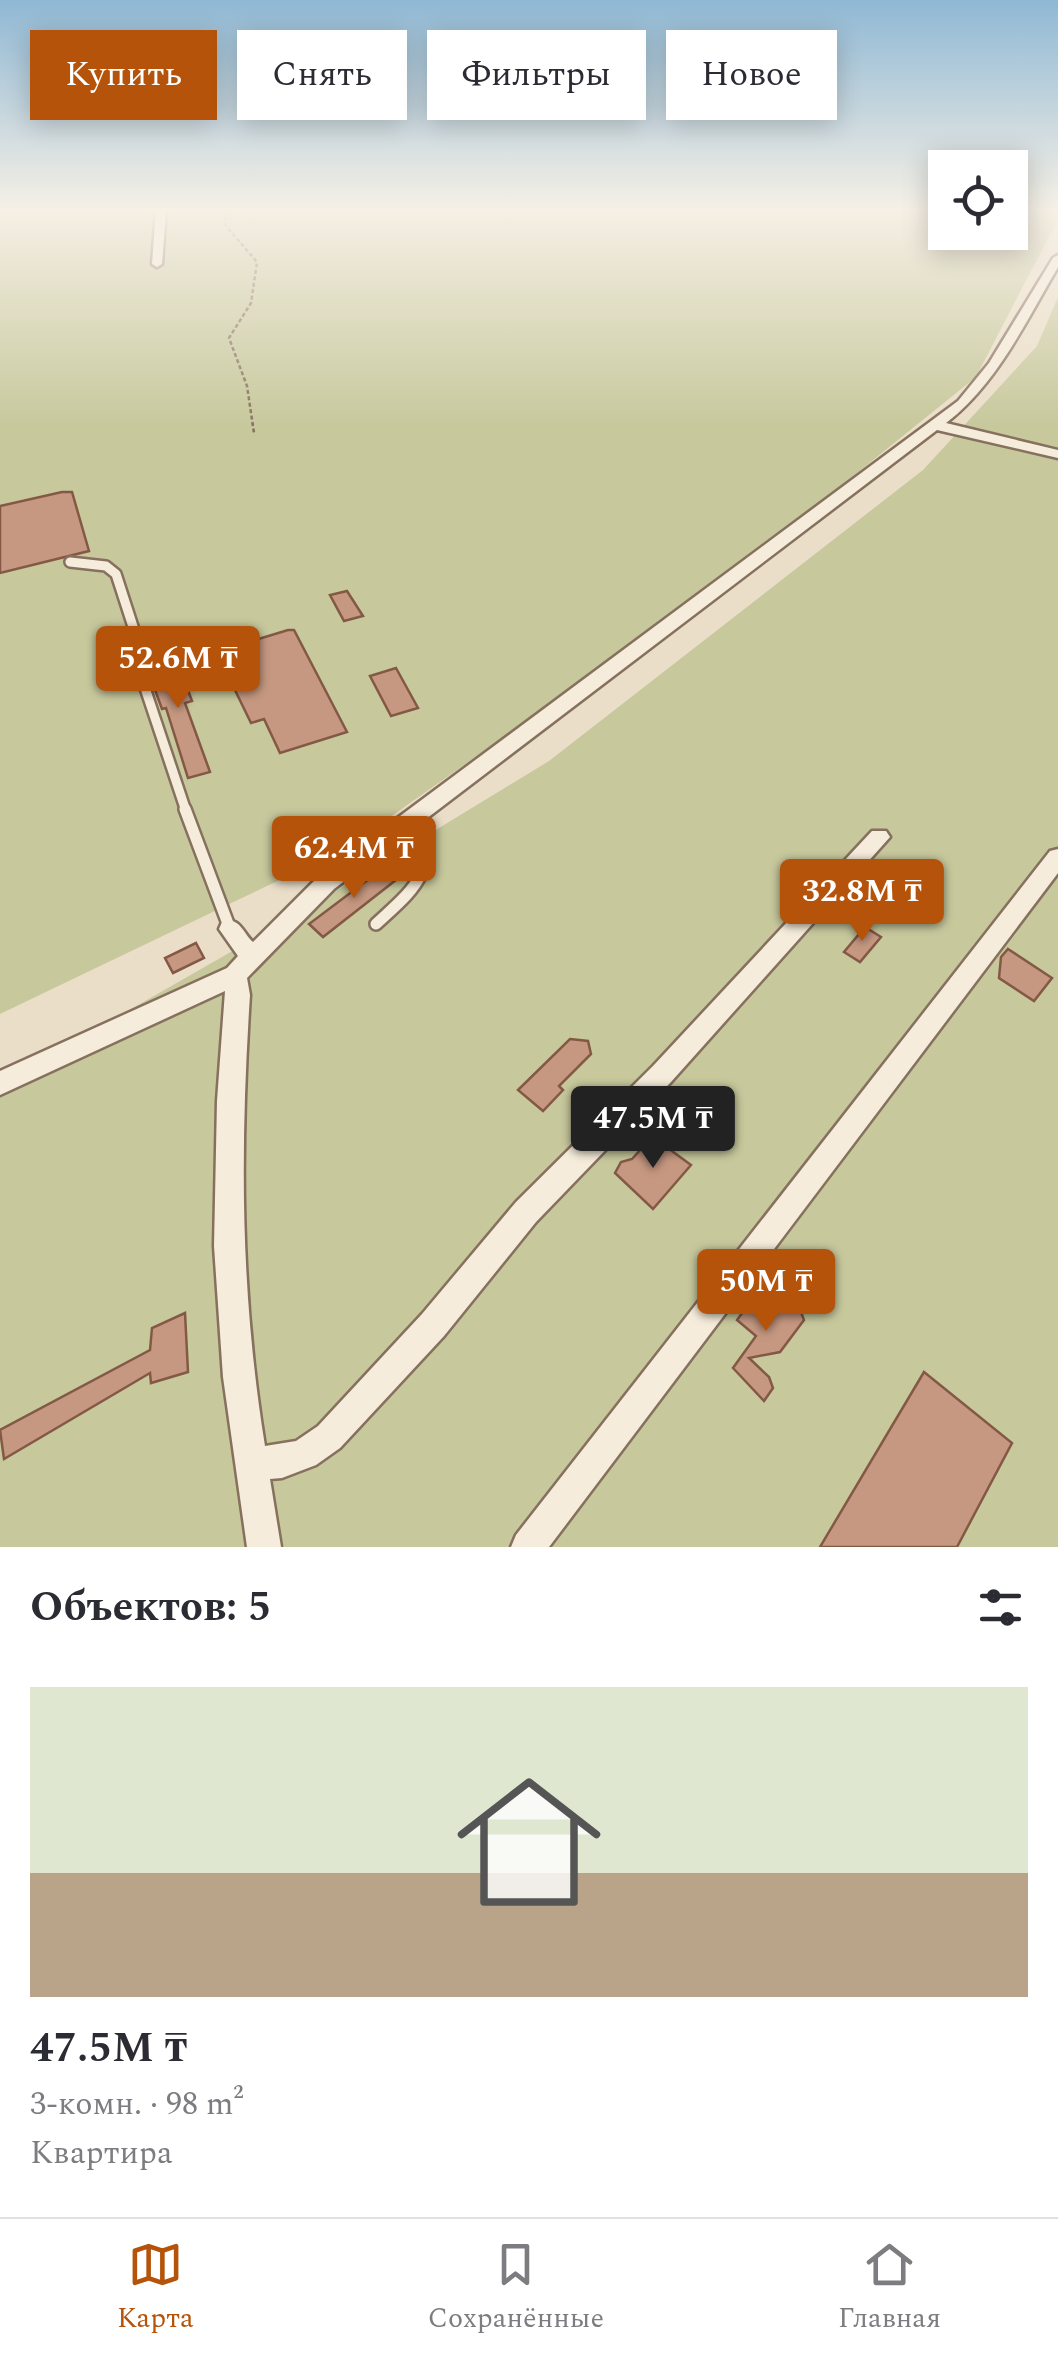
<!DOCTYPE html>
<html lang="ru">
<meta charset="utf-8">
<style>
body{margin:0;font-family:Spectral,serif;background:#f7f7f7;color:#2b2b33;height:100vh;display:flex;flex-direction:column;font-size:38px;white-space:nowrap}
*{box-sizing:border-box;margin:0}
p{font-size:32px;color:#7c7c81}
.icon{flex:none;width:55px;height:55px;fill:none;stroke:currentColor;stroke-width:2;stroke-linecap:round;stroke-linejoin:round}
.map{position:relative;height:1547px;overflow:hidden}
.side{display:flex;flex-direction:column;background:#fff;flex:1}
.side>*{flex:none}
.banner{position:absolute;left:30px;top:30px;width:1000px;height:90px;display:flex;gap:20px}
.controls{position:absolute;left:928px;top:150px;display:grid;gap:20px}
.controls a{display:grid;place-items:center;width:100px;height:100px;border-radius:0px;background:#fff;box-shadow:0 5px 25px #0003;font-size:50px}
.price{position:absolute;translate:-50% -85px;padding:0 22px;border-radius:10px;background:#b45309;color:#fff;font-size:32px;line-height:65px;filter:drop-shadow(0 2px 5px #0008)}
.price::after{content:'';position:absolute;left:50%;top:60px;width:30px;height:22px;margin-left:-15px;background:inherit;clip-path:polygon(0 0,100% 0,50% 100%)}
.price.on{background:#222;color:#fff}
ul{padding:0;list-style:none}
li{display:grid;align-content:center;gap:20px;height:530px;padding:0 30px}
li span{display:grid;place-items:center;height:310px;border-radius:0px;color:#555}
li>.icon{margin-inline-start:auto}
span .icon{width:180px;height:180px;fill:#fffc;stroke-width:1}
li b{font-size:42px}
h2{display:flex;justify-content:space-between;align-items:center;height:120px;padding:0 30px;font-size:42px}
.tag{padding:0 35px;border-radius:0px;background:#fff;box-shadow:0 5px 25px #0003;font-size:35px;line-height:90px}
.tag.on{background:#b45309;color:#fff}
.tab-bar{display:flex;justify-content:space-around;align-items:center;height:140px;border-top:2px solid #e1e1e2;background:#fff;font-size:28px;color:#7c7c81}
.tab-bar a{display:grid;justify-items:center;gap:5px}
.tab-bar .on{color:#b45309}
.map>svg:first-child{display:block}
.green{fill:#c7c89c}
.building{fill:#c69881;stroke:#835946;stroke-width:2.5}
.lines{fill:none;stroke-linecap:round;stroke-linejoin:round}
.service-far1-casing{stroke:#86705e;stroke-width:14}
.service-casing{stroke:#86705e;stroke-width:16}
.minor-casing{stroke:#86705e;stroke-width:5}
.path{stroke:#86705e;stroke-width:2.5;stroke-dasharray:4 2.5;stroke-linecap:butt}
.service-far1{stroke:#f6ecdb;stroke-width:9}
.service{stroke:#f6ecdb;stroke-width:11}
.minor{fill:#f6ecdb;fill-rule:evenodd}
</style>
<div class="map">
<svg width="1058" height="1547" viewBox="0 0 1058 1547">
<rect width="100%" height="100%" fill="#ebdec8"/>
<path class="green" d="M0 210H945V232H1010V210H1058V219L976 377 769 544 585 680 346 848 0 1014Z
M1058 297V1547H0V1084L306 909 549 761 923 470 1037 346Z"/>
<path class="building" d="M62 492H72L89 551 0 573V506Z
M347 591 363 616 344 621 330 595Z
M288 630H294L347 732 280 753 264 719 251 723 232 684 246 679 232 647Z
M156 656H175L192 701 185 703 210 772 188 778 166 708 162 709 147 668 146 660Z
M396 668 418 708 391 716 370 676Z
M386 866 401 876 323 937 309 924Z
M865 927 881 937 860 962 844 952Z
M196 943 204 958 173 973 165 958Z
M1008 949 1052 978 1034 1001 999 978 1001 957Z
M570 1039 588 1041 591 1054 559 1086 563 1090 543 1111 518 1090Z
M650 1135 691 1165 653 1209 615 1173 621 1162 632 1159 641 1149 642 1140Z
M765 1282 801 1312 804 1320 780 1352 749 1358 769 1377 773 1388 764 1401 733 1368 756 1336 737 1320Z
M185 1313 188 1372 151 1383 150 1373 4 1459 0 1430 150 1350 152 1328Z
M924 1372 1012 1443 957 1547H820Z"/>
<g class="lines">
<defs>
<path id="service-far1" d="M70 562 106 566 116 574 137 639 139 670 186 811"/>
<path id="service" d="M185 809 230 929
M376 924C414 889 441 870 413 817"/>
<path id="minor" d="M156 210H166L162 264 157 267 152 264Z
M1058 255V267C1026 321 997 384 946 423L1058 450V458L937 430 334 889 247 978 250 995C240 1151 240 1291 265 1446L296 1441 318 1426 422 1314 516 1202 653 1066 872 831H886L890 837 671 1082 536 1222 444 1336 340 1448 316 1465 282 1478 270 1479 281 1547H247L223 1377 214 1246 217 1101 225 991 0 1095V1071L227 968 238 956 219 929 222 922C240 916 242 932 253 942L318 877 958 401 989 363 1053 258Z
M1058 849V873L549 1547H511L516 1535 1050 851Z"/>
</defs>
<use href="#service-far1" class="service-far1-casing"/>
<use href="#service" class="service-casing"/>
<use href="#minor" class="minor-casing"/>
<path class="path" d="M225 210 226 226 257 262 251 303 229 338 247 386 254 433"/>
<use href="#service-far1" class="service-far1"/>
<use href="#service" class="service"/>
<use href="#minor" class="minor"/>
</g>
<linearGradient id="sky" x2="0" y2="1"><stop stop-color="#8fb8d4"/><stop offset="0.49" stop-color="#f6f0e6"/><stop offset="1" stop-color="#f6f0e6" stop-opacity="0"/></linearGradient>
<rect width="1058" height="427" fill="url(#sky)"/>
</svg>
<div class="controls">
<a><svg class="icon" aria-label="locate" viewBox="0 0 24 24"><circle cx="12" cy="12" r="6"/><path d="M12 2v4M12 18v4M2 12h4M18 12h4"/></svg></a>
</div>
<b class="price" style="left:178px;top:711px">52.6M ₸</b>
<b class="price" style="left:354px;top:901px">62.4M ₸</b>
<b class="price" style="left:862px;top:944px">32.8M ₸</b>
<b class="price on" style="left:653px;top:1171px">47.5M ₸</b>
<b class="price" style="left:766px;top:1334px">50M ₸</b>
<div class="banner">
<a class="tag on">Купить</a>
<a class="tag">Снять</a>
<a class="tag">Фильтры</a>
<a class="tag">Новое</a>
</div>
</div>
<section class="side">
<h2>Объектов: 5<svg class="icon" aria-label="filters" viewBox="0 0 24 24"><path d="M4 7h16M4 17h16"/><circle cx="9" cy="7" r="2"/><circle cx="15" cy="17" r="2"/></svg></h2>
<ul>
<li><span style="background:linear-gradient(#dfe7d0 60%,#b9a48a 0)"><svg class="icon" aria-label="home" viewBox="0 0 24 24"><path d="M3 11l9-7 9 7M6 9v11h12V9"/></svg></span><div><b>47.5M ₸</b><p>3-комн. · 98 m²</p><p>Квартира</p></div></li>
</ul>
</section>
<nav class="tab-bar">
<a class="on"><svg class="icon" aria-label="map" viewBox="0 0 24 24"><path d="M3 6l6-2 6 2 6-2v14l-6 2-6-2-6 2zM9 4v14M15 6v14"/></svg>Карта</a>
<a><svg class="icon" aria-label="saved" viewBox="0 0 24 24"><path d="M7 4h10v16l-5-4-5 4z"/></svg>Сохранённые</a>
<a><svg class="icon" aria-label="home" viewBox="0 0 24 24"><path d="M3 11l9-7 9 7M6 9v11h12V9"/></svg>Главная</a>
</nav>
